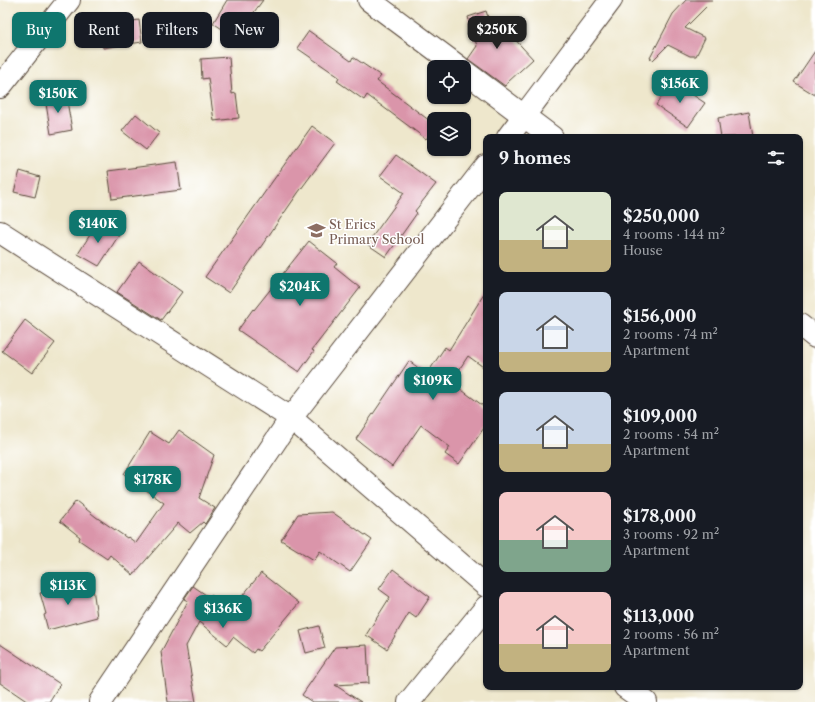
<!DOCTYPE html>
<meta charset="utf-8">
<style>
body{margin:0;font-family:"Libre Caslon Text",serif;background:#242831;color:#f1f3f6;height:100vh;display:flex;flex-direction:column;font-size:15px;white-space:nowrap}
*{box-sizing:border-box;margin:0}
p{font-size:13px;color:#9ea1a6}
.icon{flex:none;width:22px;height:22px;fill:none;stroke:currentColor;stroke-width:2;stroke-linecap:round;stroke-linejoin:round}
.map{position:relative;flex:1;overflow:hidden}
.details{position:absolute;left:483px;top:134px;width:320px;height:556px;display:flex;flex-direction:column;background:#171b24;border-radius:8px;box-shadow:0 1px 3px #0004}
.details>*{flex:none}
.banner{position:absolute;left:12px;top:12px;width:380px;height:36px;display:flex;gap:8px}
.buttons{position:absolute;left:427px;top:60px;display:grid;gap:8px}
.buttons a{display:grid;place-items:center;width:44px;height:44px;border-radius:8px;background:#171b24;box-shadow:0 1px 3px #0004;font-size:20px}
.price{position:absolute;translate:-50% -34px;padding:0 9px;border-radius:8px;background:#0f766e;color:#fff;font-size:13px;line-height:26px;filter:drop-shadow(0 1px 2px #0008)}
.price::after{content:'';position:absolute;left:50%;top:24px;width:12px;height:9px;margin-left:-6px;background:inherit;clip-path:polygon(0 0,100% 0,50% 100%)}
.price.current{background:#222;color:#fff}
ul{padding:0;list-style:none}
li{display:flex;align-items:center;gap:12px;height:100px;padding:0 16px}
li span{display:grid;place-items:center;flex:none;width:112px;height:80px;border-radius:8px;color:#555}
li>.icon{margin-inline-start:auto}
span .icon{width:48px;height:48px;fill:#fffc;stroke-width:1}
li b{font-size:17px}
h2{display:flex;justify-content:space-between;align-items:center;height:48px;padding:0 16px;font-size:17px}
.tag{padding:0 14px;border-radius:8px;background:#171b24;box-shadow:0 1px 3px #0004;font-size:14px;line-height:36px}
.tag.current{background:#0f766e;color:#fff}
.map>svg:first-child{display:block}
.building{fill:#da95aa}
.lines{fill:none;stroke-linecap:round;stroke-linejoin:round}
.minor-casing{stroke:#564638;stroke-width:24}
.tertiary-casing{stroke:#564638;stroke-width:24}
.minor{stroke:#fff;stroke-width:22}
.tertiary{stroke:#fff;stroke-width:22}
.labels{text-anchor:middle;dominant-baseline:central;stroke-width:3;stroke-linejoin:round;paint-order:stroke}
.education-label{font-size:13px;fill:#785e54;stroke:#fff;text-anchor:start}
</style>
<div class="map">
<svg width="815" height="702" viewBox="0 0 815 702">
<rect width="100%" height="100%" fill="#fff"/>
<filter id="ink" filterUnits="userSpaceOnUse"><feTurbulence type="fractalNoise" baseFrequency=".025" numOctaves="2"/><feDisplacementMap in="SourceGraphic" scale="8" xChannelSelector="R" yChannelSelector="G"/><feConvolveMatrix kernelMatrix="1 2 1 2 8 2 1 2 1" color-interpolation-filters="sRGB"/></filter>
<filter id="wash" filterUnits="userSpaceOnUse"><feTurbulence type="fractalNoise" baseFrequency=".012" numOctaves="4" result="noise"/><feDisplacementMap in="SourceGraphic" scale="16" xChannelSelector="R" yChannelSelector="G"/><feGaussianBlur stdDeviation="0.9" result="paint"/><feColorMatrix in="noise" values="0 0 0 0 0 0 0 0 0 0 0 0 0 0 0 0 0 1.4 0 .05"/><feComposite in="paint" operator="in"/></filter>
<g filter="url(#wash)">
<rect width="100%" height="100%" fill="#eee7cc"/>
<g id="blocks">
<path class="building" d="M227 0H263L249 19 252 20 239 40 213 23Z
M686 0H713L685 28 705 38 696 56H690L668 45 653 60 650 58 673 14Z
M486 11 492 29 499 22 533 59 508 82 505 86 468 59 477 46 468 17Z
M139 20 142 42 103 48 100 26Z
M309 31 351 61 353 57 381 76 377 81 434 124V129L426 139 367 95 364 100 337 81 339 77 297 48Z
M815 51V95L794 82Z
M229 57 232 94 236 93 239 118 214 121 208 78 202 79 201 59Z
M672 81 705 103 688 127 656 105Z
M66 95 72 130 51 134 45 98Z
M749 112 753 137H721L718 118Z
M136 114 159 133 146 150 122 131Z
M312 126 335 143 298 193 229 293 205 277 272 182Z
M396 155 436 184 415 211 417 213 386 257 367 244 404 193 380 176Z
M177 162 181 190 112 199 108 171Z
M20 171 40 177 35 197 14 192Z
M98 222 119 235 99 266 78 254Z
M309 241 337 263 334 267 360 288 312 350 314 351 299 372 238 330 253 309 254 310Z
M139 261 182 292 161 320 117 292Z
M486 291V369L468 356 451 382 486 408V425L459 464 445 454 450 447 421 425 392 467 356 439 409 361 427 374 445 347 449 350Z
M25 320 55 343 32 373 2 351Z
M179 430 214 455 199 498 215 508 205 524 203 522 190 533 178 523 133 575 110 555 107 559 79 540 80 537 60 521 76 501 96 517 127 538 128 537 136 543 164 503 124 474 150 432 169 444Z
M332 512 372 540 350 572 320 551 314 560 281 540 298 514Z
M393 569 430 597 416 618 409 613 387 649 366 635 390 597 379 589Z
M261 573 299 603 259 651 256 649 253 653 233 637 227 645 199 622 186 646 196 702H168L161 652 188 601 184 599 193 586 209 597 211 595 230 611Z
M69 585 71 591 93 588 97 617 48 630 44 615 46 614 40 593Z
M319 626 325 648 306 653 300 631Z
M0 644 60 684 49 702H28L0 683Z
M367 645 369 683 335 685 361 702H312L302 695 335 647Z"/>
</g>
</g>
<g filter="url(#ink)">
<use href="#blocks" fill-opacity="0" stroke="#564638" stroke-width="1"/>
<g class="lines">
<defs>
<path id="minor" d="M369 0 459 67
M464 71 552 137
M0 87 69 0
M0 232 291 418 486 586
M800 325 815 337
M625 687 646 702
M409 702 486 607"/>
<path id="tertiary" d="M508 137 611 0
M100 702 291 418 486 166"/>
</defs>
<use href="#minor" class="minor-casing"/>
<use href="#tertiary" class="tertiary-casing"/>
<use href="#minor" class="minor"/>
<use href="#tertiary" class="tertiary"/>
</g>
</g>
<defs>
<symbol id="school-bare" viewBox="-9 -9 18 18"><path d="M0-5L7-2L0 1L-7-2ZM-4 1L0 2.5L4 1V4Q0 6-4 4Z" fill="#8d6e63" stroke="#fff" stroke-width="2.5" paint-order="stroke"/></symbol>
</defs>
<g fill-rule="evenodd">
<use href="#school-bare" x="304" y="218" width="25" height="25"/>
</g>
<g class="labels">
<g class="education-label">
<text x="329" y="224">St Erics<tspan x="329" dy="15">Primary School</tspan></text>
</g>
</g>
</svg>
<div class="buttons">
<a><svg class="icon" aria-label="locate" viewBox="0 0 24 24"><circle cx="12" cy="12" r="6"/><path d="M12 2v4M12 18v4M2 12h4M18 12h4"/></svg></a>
<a><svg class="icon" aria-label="layers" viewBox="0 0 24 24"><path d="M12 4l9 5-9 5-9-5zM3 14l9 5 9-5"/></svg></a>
</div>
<b class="price current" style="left:497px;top:50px">$250K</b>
<b class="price" style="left:680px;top:104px">$156K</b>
<b class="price" style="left:58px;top:114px">$150K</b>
<b class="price" style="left:98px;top:244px">$140K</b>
<b class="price" style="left:300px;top:307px">$204K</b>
<b class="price" style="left:433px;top:401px">$109K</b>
<b class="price" style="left:153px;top:500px">$178K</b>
<b class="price" style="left:68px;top:606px">$113K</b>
<b class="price" style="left:223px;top:629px">$136K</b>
<div class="banner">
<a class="tag current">Buy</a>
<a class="tag">Rent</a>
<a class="tag">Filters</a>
<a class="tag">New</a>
</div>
<section class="details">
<h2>9 homes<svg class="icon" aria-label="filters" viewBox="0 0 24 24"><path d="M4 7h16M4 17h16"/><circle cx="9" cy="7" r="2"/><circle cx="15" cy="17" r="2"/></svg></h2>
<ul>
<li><span style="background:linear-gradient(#dfe7d0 60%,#c2b280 0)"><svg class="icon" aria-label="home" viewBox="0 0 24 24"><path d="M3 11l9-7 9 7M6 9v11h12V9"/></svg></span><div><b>$250,000</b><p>4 rooms · 144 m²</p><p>House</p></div></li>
<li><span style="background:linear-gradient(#c9d6e8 75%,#c2b280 0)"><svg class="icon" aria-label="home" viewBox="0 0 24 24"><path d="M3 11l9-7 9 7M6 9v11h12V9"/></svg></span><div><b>$156,000</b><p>2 rooms · 74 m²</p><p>Apartment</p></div></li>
<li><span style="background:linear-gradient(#c9d6e8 65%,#c2b280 0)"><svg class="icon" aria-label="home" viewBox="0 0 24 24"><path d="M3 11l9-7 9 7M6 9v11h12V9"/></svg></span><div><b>$109,000</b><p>2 rooms · 54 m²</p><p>Apartment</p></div></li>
<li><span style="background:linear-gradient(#f6c9c9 60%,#7fa58c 0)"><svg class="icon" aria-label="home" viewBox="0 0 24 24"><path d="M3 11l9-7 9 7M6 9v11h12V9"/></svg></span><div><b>$178,000</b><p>3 rooms · 92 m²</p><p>Apartment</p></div></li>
<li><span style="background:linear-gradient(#f6c9c9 65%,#c2b280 0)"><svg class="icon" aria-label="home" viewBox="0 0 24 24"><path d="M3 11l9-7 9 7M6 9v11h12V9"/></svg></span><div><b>$113,000</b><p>2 rooms · 56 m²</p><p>Apartment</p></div></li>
</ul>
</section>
</div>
